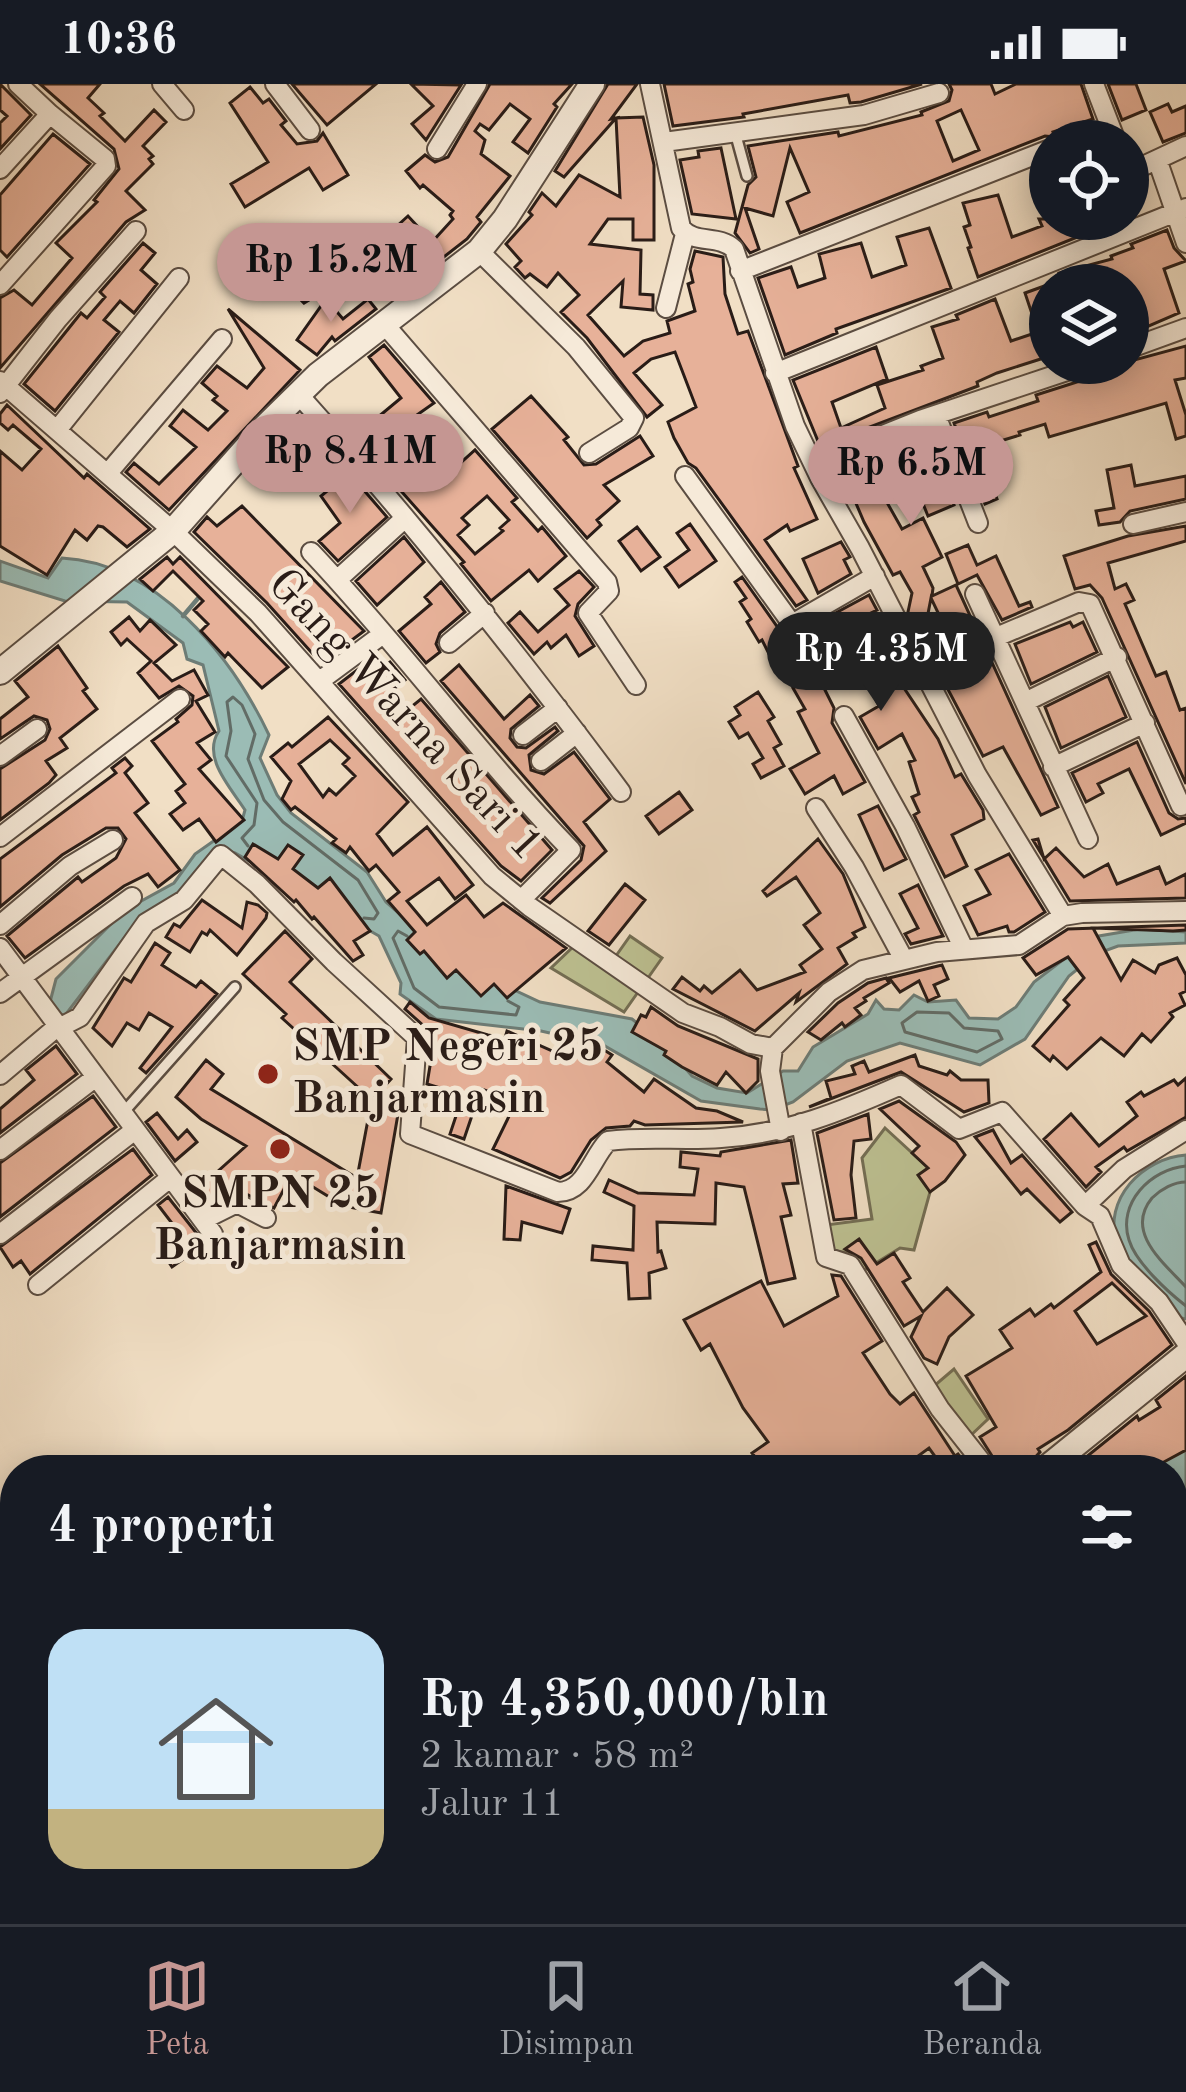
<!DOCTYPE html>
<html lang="id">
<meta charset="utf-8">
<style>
body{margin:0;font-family:"Old Standard TT",serif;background:#20242c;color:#f1f3f6;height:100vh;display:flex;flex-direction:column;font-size:45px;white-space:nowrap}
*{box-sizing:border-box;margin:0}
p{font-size:39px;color:#9ea1a6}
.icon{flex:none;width:66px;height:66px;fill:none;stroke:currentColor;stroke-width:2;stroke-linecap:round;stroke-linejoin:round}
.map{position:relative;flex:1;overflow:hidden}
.drawer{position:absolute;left:0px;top:1371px;width:1188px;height:471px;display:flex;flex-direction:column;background:#171b24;border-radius:48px 48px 0 0;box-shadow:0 6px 30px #0003}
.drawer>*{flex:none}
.buttons{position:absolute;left:1029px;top:36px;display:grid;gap:24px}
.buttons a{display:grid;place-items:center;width:120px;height:120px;border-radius:50%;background:#171b24;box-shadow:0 6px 30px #0003;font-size:60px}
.price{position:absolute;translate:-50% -102px;padding:0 27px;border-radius:42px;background:#c59692;color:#111;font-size:39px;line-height:78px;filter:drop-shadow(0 3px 6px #0008)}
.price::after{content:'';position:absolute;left:50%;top:72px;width:36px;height:27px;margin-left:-18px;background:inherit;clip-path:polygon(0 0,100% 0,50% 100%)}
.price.on{background:#222;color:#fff}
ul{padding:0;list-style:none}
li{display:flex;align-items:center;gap:36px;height:300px;padding:0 48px}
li+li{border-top:3px solid #363941}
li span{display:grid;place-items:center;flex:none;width:336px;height:240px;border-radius:36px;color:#555}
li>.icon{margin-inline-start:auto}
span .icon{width:144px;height:144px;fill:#fffc;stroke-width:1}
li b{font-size:51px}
h2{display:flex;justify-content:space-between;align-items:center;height:144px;padding:0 48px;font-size:51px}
.status{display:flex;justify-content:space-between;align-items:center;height:84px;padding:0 60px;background:#171b24;direction:ltr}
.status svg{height:33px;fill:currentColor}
.tab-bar{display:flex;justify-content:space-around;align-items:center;height:168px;border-top:3px solid #363941;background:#171b24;font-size:33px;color:#9ea1a6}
.tab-bar a{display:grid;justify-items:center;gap:6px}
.tab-bar .on{color:#c59692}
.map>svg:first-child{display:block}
.green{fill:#bdc192;stroke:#736e54;stroke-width:3}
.water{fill:#9bbcb5;stroke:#6d7c76;stroke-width:3}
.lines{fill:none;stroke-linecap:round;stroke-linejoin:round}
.shore{stroke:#626c66;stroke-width:3}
.stream{stroke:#6d7c76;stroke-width:4.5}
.building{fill:#e7b199;stroke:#291c17;stroke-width:3;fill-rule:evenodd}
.service-casing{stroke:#5b4d42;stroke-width:14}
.minor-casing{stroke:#5b4d42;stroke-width:22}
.tertiary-casing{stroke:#5b4d42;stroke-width:28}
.service{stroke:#f6ead9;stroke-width:9}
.minor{stroke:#f6ead9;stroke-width:18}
.tertiary{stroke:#f6ead9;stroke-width:24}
.poi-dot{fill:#8f2418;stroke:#f6ead9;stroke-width:4.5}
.labels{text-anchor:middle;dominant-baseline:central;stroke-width:10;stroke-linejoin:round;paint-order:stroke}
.street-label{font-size:45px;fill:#291c17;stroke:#f6ead9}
.poi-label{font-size:45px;font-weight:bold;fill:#291c17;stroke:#f6ead9;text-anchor:start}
</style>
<div class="status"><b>10:36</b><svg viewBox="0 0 49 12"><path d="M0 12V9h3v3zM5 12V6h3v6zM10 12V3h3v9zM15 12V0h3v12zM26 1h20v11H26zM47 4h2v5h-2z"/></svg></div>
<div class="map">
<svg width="1186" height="1840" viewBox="0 0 1186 1840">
<rect width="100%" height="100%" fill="#f1dfc5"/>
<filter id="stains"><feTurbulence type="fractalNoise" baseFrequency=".00167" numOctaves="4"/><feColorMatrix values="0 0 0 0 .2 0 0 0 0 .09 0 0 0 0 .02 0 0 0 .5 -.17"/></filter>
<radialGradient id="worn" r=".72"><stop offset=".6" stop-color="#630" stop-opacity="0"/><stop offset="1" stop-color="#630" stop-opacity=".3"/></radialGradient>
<path class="green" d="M630 852 662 874 624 928 551 884 573 863 606 886Z
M885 1044 935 1090 914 1166 900 1164 863 1187 850 1168H831L826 1141 872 1135 862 1074Z
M954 1285 988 1335 968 1354 934 1302Z"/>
<path class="water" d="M62 474C157 479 231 571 269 651L260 674 277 711 291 729 367 788 386 818 419 847 499 899 540 918 632 935 667 963 692 992 717 1004 747 1009 783 987H798L813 963 868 930 876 916 884 925 899 926 914 911 928 918 956 916 969 934 998 935 1016 923 1034 898 1093 853 1140 845 1186 848V859L1118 862 1096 870 1069 892 1025 955 980 981 900 959 847 977 793 1018 772 1026 760 1025 701 1017 603 961 541 947 436 935 400 910 401 899 379 852 235 769 223 766 176 815 138 836 63 934 50 918 56 895 125 826 174 799 195 770 242 737 245 726C231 704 201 673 219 647L203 581 187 575 183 559 127 518 65 517 0 497V477L48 494Z
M1186 1071V1235L1177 1233C1159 1213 1125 1187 1117 1161 1102 1115 1143 1074 1186 1071Z
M1186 1323V1765L1173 1771V1386H1083Z
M650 1827H1130L1126 1840H642Z"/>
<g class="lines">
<path class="shore" d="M248 762 242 754 254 741 257 719 226 672 231 647 227 618 233 613 242 621 255 650 248 675 264 716 283 738 358 796 378 829 374 835 364 834
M407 852 398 847 393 854 414 904 439 923 516 931 519 923 508 917
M917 928 949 929 964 944 998 947 1002 955 977 968 905 948 902 939Z
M1186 1082C1151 1085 1117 1119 1129 1156 1136 1179 1168 1208 1186 1222
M1186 1098C1174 1098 1161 1105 1152 1114 1124 1148 1164 1179 1186 1203"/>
<path class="stream" d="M183 532 200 512"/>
</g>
<path class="building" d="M0 0 31 31 0 65V39L7 32 0 26Z
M40 0H100L88 14 104 29 100 32 125 57 154 26 166 38 143 62 153 72 149 75 153 80 126 107 145 126 126 138 0 284V214L14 206 32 221 72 174 56 159 97 118 94 116 119 85 114 65Z
M292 0H376L327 41Z
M411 0 461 1 426 56 412 40 433 22Z
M490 0H572L554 20 557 23 528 69 513 58 530 35 510 20 489 46 480 40 475 47 485 56 481 70 510 92 477 133 481 138 467 155 396 210 378 188 412 160 396 143 408 132 432 158 453 135 450 131 453 127 423 101 420 104 406 87 425 71 435 78 448 73Z
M608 0H637L611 35 616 34 564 93 555 87Z
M664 0H922L861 18 850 19 848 11 743 30 744 33 673 42Z
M949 0H991L995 10 1016 0H1081L1093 35 1053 48 1055 53 1045 52 800 149 787 118 809 108 790 64 773 132 745 124 759 165 750 169 735 149 748 101 756 93 748 62 838 48 839 52 922 31 921 28 949 17 952 6ZM961 26 979 66 953 77 937 37Z
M1108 0H1136L1146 26 1122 36Z
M250 3 263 19 269 15 286 37 281 41 297 60 317 57 323 49 348 91 323 106 309 84 245 123 231 100 268 78 230 19Z
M1168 20 1172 28 1186 22V49L1163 58 1150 28Z
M643 33 654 81V156H633V135H608L590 160 641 166 640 210 653 211V226L621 223 623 197 588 231 624 272 643 257 670 249 667 237 695 227 688 200 693 198 690 185 695 167 723 173 725 210 738 250 748 247 798 382 794 384 817 435 790 447 787 441 765 456 807 516 796 522 696 384 688 379 674 354 668 338 696 323 675 268 651 275 634 289 662 321 647 333 587 254 561 228 579 211 558 189 547 203 530 190 525 194 515 183 521 177 506 160 532 131 529 128 542 109 556 122 579 91 620 113 616 34Z
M53 50 90 80 7 173 0 166V111Z
M721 64 736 135 692 130 680 76 699 73 698 67Z
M998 111 1012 153 1042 142 1039 135H1122L978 193 968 164 971 163 964 143 970 141 963 119Z
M929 144 951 204 836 245 837 249 785 271 758 194 791 183 798 203 825 194 819 170 861 159 872 193 906 181 897 153Z
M1167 146 1174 164 1186 177 1164 185 1179 229 1128 251V201H1063L1059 189 1112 175 1111 172 1133 164 1131 160Z
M143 159 155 169 141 186 157 200 134 229 120 217 104 236 119 248 55 327 24 300 81 229 87 234 105 213 100 208Z
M330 177 345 194 304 219 293 208Z
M1050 200V275L1047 273 997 289 977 298 978 302 820 362 793 296 876 263 887 295 832 318 841 344 885 324 877 301 923 286 921 282 943 274 932 243 958 235 956 231 995 215 1011 257 1038 248 1025 209Z
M326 215 343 235 368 215 376 225 335 257 332 253 317 271 297 256Z
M228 225 300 286 169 426 126 388 134 379 159 400 196 363 170 342 183 326 208 346 227 327 213 316 217 312 202 299 217 282 247 304 264 284Z
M384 261 434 319 397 345 413 363 408 367 437 400 475 366 517 414 512 418 538 447 542 443 566 472 538 497 529 486 491 517 461 480 464 478 378 381 400 362 399 348 385 343 361 361 354 353 401 314 369 273ZM487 412 509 436 500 444 503 447 475 470 458 451 469 441 462 434Z
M1186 262V294L1175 296 1186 331V352L1176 355 1166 319 1049 353 1045 340 1019 348 1020 351 997 358 1006 386 988 392 997 415 985 420 954 339 987 328 989 333 1038 317 1036 311 1124 283 1123 279Z
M531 312 568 353 564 356 584 381 596 380 640 352 653 372 604 401 619 417 597 436 601 441 587 454 492 345Z
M7 321 84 394 87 390 150 445 127 463 103 443 98 442 87 456 75 446 47 491 0 462V367L22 386 41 365 13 341 8 346 0 339V330Z
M300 332 324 360 309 373 285 347Z
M920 350 928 367 935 365 954 421 928 432 913 395 906 398 902 386 876 399 902 445 923 434 942 473 923 483 933 504 932 512 956 501 962 514 977 547 953 560 931 514 926 540 914 538 908 528 912 509 900 488 893 491 864 438 855 417 865 413 848 379Z
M1131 381 1135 402 1186 392V415L1130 427 1120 438 1099 441 1096 427 1114 424 1107 386Z
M349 389 387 433 338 477 319 457 340 439 321 412Z
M242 422 364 547 321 579 267 519 194 448 207 433 217 442Z
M690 440 716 477 679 503 665 483 689 466 677 449Z
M1186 442V457L1108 479 1115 505 1126 500 1134 516 1125 520 1156 592 1166 588 1180 626 1186 624V700L1102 514 1090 501 1075 505 1064 472 1128 452Z
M637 443 660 473 641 487 619 457Z
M404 453 424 478 377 521 356 497Z
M841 458 850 473 844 476 851 490 818 509 803 475Z
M968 461 977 481 996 472 1019 522 1030 518 1032 523 1002 536 977 491 958 500 946 470Z
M167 473 173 480 180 473 288 583 262 604 228 569 225 573 201 547 208 540 194 526 203 517 173 487 153 507 140 495Z
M579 487 594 503 578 520 575 532 594 562 579 572 566 551 551 564 547 558 534 570 508 539 520 528 538 548 569 521 555 505Z
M742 493 781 548 791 553 869 511 877 526 869 530 904 604 938 655 955 693 961 690 983 726 984 735 952 751 967 782 945 793 914 731 919 728 912 713 919 710 909 678 915 676 902 650 878 665 860 633 879 622 853 572 809 593 798 573 776 584 762 556 759 558 747 538 751 535 740 518 746 514 735 498Z
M441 498 465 528 440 549 436 560 440 568 426 579 399 547 431 520 425 513Z
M129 533 140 547 150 536 176 561 154 579 172 597 194 586 208 611 196 617 215 648 197 659 211 676 199 685 244 736 216 758 199 735 183 746 170 730 185 719 176 707 185 700 152 657 178 638 176 635 192 621 193 612 179 602 159 614 138 589 151 577 127 555 121 561 111 548Z
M1070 538 1073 543 1083 538 1097 568 1031 600 1015 560Z
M58 562 87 604 83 607 97 625 60 654 67 664 46 677 56 691 49 699 0 736V685L45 656 50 645 47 636 34 632 0 655V635L28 613 15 597Z
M989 572 1058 723 1041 731 1003 663 983 672 943 596Z
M370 576 379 586 390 578 405 596 380 616 395 636 421 615 552 766 521 797 501 782 339 600Z
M459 581 504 635 530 611 539 622 511 645 510 654 517 663 526 664 555 643 558 647 529 671 531 686 544 690 574 668 610 715 584 738 606 767 550 819 542 814 581 776 584 762 441 597Z
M817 590 834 624 832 639 865 698 843 710 834 692 805 710 790 685 819 669 798 628 805 625 793 604Z
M1108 592 1126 633 1061 664 1045 623Z
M758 608 774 633 768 637 781 660 774 664 784 682 761 694 753 680 763 674 748 649 739 654 729 638 740 631 735 623Z
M328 633 408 718 377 750 393 771 427 743 473 801 455 815 439 794 407 817 427 841 466 811 484 833 503 819 566 864 507 914 494 900 481 912 456 886 447 894 424 867 420 870 407 856 415 848 388 817 399 808 376 781 369 787 350 763 346 769 332 759 336 755 295 723 291 726 282 715 291 697 271 673 288 659 292 663ZM330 656 349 674 343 680 355 692 336 711 329 705 323 713 299 680Z
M1137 658 1169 729 1178 735 1186 734V739L1161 751 1129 685 1098 700 1103 709 1086 718 1072 689Z
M125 674 132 682 125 689 148 719 135 729 180 786 158 803 148 790 124 802 25 874 7 852 78 793 82 798 116 774 126 755 118 744H106L62 771 0 823V775L116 689 112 684Z
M679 708 692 726 659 750 646 732Z
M878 722 906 775 884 786 859 731Z
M818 755 843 790 865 843 853 849 856 853 838 864 847 880 796 918 799 909 755 947 673 905 682 893 700 907 704 902 712 909 740 886 757 906 805 888 800 881 822 865 804 841 820 829 796 793 767 812 763 807Z
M1038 755 1044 775 1056 764 1084 793 1108 780 1117 800 1159 783 1166 800 1186 790V814L1070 817 1033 756Z
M253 760 278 775 288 761 303 771 293 785 318 804 330 794 370 847 354 857 363 871 353 877 314 833 312 835 296 816 294 818 245 773Z
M1009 770 1045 828 1014 848H1009L1007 842 978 851 964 822 990 810 976 786Z
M625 800 645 816 609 861 588 847Z
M918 801 943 852 911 860 905 850 918 844 900 810Z
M202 816 242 844 247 818 258 821 267 829 266 834 237 871 210 846 207 851 202 848 190 868 166 853 174 840 180 843Z
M1186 841V846L1173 847 1093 844 1121 896 1133 876 1155 889 1159 881 1177 874 1186 891V907L1180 910 1185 921 1170 929 1173 933 1151 958 1142 950 1124 972 1101 954 1067 985 1053 972 1050 977 1033 962 1069 921 1064 916 1084 894 1068 873 1036 891 1023 874 1068 845Z
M285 847 312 875 290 898 391 995 372 1016 282 934 286 930 243 890Z
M155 859 170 869 162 881 196 903 201 897 217 910 146 989 140 984 172 943 149 929 139 946 127 939 112 962 93 944 124 894 131 898Z
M942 881 948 895 934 901 939 912 928 917 919 897 900 908 889 894Z
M886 894 889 899 864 914 866 917 855 924 861 931 845 943 842 939 821 956 808 948 838 919 868 899Z
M410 918 429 934 488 951 505 954 507 947 557 969 563 959 593 977 601 964 612 971 607 978 644 1008 654 995 696 1024 717 1027 743 1038 645 1041 634 1037 630 1042 606 1044 591 1056 571 1088 560 1094 493 1065 515 1020 496 1010 481 1005 464 1055 450 1050 463 1011 427 1000 434 958 426 944 405 925Z
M651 923 678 942 758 975V997L746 1009 726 988 717 1001 682 983 664 971 666 967 632 948 641 931 646 933Z
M56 962 77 990 0 1049V1025L34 996 26 986Z
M915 971 919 982 947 991 950 987 961 996H988L989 1019 964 1028 901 988 809 1023 831 1014 826 997 855 990 852 982 864 977 869 988Z
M206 976 223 990 211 1005 357 1094 370 1025 398 1030 381 1129 344 1122 292 1090 274 1124 238 1106 207 1119 197 1106 246 1062 201 1035 176 1013Z
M1186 994V1033L1127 1067 1124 1063 1096 1083 1101 1088 1086 1103 1044 1055 1071 1030 1099 1062 1137 1032 1127 1018 1141 1008 1144 1012 1174 996 1178 1001Z
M93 1012 116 1043 0 1133V1079Z
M899 1017 956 1058 965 1071 945 1097 930 1108 918 1091 928 1084 912 1069 919 1062 880 1025Z
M157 1029 178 1055 187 1046 197 1058 175 1077 146 1038Z
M868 1030 871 1055 854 1057 851 1091 856 1134 834 1136 817 1049Z
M993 1046 1011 1079 1022 1071 1072 1128 1060 1138 1027 1105 1021 1110 975 1053Z
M791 1056 798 1099 783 1100 791 1131 781 1133 795 1194 768 1200 744 1103 716 1099 715 1140 657 1138 658 1168 661 1167 666 1184 649 1189 650 1214 629 1215 627 1179 592 1176 593 1162 633 1166 634 1122 604 1108 609 1096 638 1109 694 1111 698 1085 680 1083 681 1068 720 1072 721 1068Z
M133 1065 152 1091 30 1190 21 1177 13 1183 0 1163Z
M506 1102 570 1125 562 1149 522 1138 520 1156 504 1155Z
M168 1113 205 1160 172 1183 160 1165 181 1151 158 1121Z
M859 1155 877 1180 894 1169 910 1194 903 1198 923 1228 947 1204 973 1231 949 1253 937 1280 924 1274 911 1253 921 1232 904 1242 861 1174 845 1165Z
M1096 1158 1111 1190 1149 1227 1172 1261 1068 1346 1038 1365 1040 1368 1029 1380 1016 1386H1001L980 1353 996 1343 966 1292 1012 1264 1000 1246 1030 1225 1035 1232 1051 1220 1054 1224 1101 1188 1089 1161ZM1112 1199 1146 1232 1097 1260 1075 1227Z
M832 1191 841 1192 882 1257 863 1269 890 1310 900 1320 914 1309 955 1372 958 1370 971 1386H937L942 1382 929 1364 907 1380 911 1386H765L752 1369 768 1358 743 1324 710 1260 701 1266 684 1236 761 1197 784 1242 838 1212Z
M1186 1292V1366L1162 1379 1166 1386H1070L1137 1332 1139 1336 1160 1323 1156 1316Z
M1186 1695V1840H1110L1104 1827H1173V1700Z
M0 1708 15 1732V1770L0 1779Z
M268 1827H378L388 1840H278Z
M523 1827H606L617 1840H512Z"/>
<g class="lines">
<defs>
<path id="service" d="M735 48 747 92
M122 1030 235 903"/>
<path id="minor" d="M162 0 184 26
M275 0 310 46
M650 0 681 144C695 161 718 150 734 165L795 342 820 394 860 464 977 691 1063 832
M1094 0 1116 57
M1072 57 1109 43
M664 58 864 31 939 9
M437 65 477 0
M1128 77 1141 83 1186 62
M1158 78 1186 159
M0 85 50 30 18 0
M479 167 576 263 634 334 629 344 589 369
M740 187 1050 65
M0 201 106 82 105 75 50 30
M666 224 685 150
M385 241 607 498 609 507 588 529 636 601
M1128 265 1186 244
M775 289 1186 124
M0 297 173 447 258 529 492 792 530 823 683 929 720 943 751 960 773 964
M0 309 58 235 136 147
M299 311C413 438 519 571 621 708
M936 331 978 439
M57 346 179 194
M360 379 388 356
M813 379 920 336 1091 279
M108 389 222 255
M685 392 792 540 875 492
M1133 440 1186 428
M311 468C402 564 479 671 571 766L521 816
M337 496 404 435
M975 510 1088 755
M449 559 485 529
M925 590 994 554 1079 518 1090 520 1181 722
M321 596 383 550
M1025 618 1117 573
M844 632 905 742 964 865
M523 651 558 624
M0 672 37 645
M541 677 577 649
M1053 683 1145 639
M816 724 854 783 903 874
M0 753 180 615
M0 841 70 782 113 756
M0 864 213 1150
M0 909 132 813
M0 991 51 948 80 933 146 839 184 816 221 771 257 800 334 878 417 954 410 1050 558 1108C585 1108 591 1075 608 1057 645 1052 683 1057 721 1054 787 1050 842 1027 901 1001L959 1045 1002 1028 1085 1122 1124 1085 1186 1046
M801 1039 826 1173 850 1181 940 1325 988 1386
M781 1047 770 987 773 964 829 908 863 886 937 868 1019 861 1063 832 1082 829 1186 827
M0 1066 96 993
M1085 1122 1100 1132 1121 1181 1159 1218 1186 1258
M203 1136 237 1119 266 1134
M0 1150 135 1046
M38 1201 170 1094
M211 1827 221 1840"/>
<path id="tertiary" d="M0 588 173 447 266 342 318 291 479 167 505 135 592 0
M1044 1386 1186 1271
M486 1840 502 1827"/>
</defs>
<use href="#service" class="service-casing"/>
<use href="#minor" class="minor-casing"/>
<use href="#tertiary" class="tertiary-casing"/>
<use href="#service" class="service"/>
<use href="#minor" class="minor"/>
<use href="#tertiary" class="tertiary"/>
</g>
<g class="poi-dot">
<circle cx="268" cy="990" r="12"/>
<circle cx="280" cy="1065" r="12"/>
</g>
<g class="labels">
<g class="street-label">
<text transform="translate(404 632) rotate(47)">Gang Warna Sari 1</text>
</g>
<g class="poi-label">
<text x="292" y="964">SMP Negeri 25<tspan x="292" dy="52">Banjarmasin</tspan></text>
<text x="280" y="1111" text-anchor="middle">SMPN 25<tspan x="280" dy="52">Banjarmasin</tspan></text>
</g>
</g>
<rect width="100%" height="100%" filter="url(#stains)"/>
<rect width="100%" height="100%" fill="url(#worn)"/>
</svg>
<div class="buttons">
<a><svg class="icon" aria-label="locate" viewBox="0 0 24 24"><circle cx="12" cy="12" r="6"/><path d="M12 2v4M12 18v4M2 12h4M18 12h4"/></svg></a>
<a><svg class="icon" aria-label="layers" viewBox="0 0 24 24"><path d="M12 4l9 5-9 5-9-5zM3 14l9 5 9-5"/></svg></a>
</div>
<b class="price" style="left:331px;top:241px">Rp 15.2M</b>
<b class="price" style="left:350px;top:432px">Rp 8.41M</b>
<b class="price" style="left:911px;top:444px">Rp 6.5M</b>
<b class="price on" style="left:881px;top:630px">Rp 4.35M</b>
<section class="drawer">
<h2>4 properti<svg class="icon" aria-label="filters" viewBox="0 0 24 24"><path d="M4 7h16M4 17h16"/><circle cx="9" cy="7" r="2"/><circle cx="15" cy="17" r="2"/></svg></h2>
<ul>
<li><span style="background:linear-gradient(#bfe0f5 75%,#c2b280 0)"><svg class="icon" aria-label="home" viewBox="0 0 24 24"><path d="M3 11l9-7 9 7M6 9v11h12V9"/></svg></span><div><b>Rp 4,350,000/bln</b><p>2 kamar · 58 m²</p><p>Jalur 11</p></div></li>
</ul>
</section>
</div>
<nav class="tab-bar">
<a class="on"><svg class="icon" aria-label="map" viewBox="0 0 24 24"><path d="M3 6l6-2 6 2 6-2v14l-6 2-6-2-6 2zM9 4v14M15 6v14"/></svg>Peta</a>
<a><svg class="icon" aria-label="saved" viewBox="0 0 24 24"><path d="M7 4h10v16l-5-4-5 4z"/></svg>Disimpan</a>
<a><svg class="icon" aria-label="home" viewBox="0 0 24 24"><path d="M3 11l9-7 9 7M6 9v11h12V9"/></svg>Beranda</a>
</nav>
